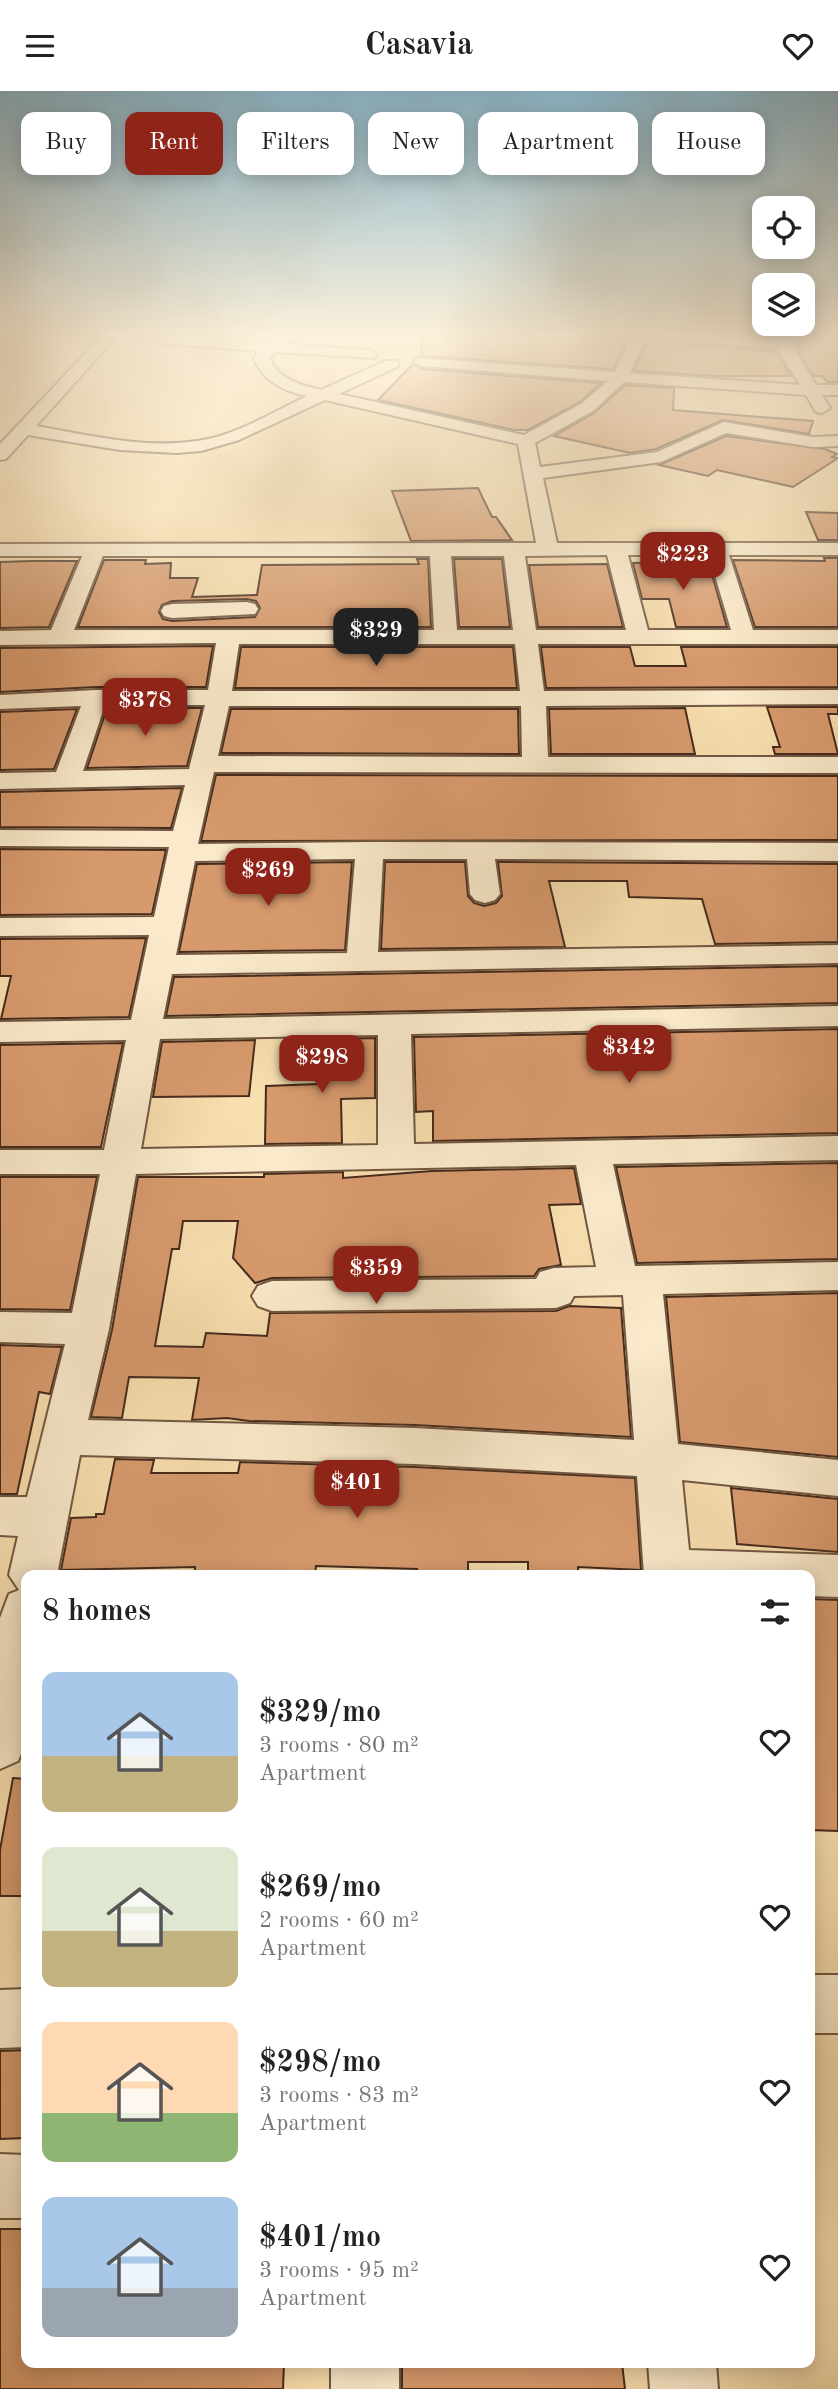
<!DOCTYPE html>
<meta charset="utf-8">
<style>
body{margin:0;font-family:"Old Standard TT",serif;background:#f2f2f2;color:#222;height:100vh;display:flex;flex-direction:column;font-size:26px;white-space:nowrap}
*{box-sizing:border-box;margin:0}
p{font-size:23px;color:#767676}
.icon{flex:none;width:38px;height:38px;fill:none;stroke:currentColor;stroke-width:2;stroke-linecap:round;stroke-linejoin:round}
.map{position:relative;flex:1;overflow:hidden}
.details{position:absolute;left:21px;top:1479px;width:794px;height:798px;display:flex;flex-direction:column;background:#fff;border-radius:14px;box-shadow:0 4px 18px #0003}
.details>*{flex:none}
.hud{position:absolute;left:21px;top:21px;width:796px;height:63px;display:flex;gap:14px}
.controls{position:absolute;left:752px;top:105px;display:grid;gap:14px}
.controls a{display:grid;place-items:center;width:63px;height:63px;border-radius:14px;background:#fff;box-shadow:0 4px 18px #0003;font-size:35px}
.price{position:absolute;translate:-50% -60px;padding:0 16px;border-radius:14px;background:#8f2418;color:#fff;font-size:23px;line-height:46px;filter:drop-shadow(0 2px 4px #0008)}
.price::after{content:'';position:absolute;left:50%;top:42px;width:21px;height:16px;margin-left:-10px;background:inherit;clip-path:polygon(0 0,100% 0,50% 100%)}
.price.active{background:#222;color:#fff}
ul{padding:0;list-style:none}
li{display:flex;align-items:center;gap:21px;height:175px;padding:0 21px}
li span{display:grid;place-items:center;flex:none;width:196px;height:140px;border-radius:14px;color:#555}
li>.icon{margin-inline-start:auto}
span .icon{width:84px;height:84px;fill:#fffc;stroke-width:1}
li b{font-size:30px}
h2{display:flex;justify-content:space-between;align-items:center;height:84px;padding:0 21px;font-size:30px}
.chip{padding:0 24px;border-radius:14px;background:#fff;box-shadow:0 4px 18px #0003;font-size:24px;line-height:63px}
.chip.active{background:#8f2418;color:#fff}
header{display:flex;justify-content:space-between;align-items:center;height:91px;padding:0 21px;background:#fff;font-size:32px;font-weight:700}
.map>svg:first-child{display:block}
.building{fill:#d79a6d;stroke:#452b1d;stroke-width:2;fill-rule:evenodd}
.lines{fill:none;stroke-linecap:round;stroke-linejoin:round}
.minor-casing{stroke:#725842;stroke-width:4}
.minor{fill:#faeacb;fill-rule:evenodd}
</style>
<header><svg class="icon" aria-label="menu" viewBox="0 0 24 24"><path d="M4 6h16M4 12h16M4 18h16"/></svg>Casavia<svg class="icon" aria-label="heart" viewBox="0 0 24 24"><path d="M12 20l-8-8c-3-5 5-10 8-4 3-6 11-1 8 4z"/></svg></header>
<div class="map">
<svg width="838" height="2298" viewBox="0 0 838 2298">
<rect width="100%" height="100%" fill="#f8dfaf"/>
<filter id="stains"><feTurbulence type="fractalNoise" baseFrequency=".00286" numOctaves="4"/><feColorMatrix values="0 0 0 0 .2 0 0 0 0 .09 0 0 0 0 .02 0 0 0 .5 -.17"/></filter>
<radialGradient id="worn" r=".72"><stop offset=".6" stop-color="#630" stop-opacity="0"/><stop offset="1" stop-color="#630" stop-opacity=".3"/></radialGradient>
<path class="building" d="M423 246H629L613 278 421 265Z
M793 246H838V291H827L822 285H813L796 257H801Z
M662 247 677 248 685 253 775 260 791 285H716L634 280 648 248Z
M413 273 422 278 601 292 580 311 528 339H514L378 309Z
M625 294 674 297 673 319 813 330 809 343 723 329 656 358 630 362 554 345 594 322Z
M726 345 825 358 837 363 832 366 838 367 793 396 717 379 708 385 659 374Z
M478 397 492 426H496L512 449 411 450 392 400Z
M806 421 838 422V449H818Z
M824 467H838V536H755L733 469 825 470Z
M417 468H428L431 536H78L104 469H146L145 473 171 472 170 487H198L192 506 257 504 262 474 419 473ZM247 508 256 510 260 517 255 526 172 530 163 528 159 521 162 514 172 510Z
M454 468H502L510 536H459Z
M32 470H77L49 536 0 537V471Z
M695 471 696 475 709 473 727 536H676L669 508H642L633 472Z
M607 473 623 536H538L529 474Z
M213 555 206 596H96L0 601V557Z
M241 556H513L517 597H235Z
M541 556H630L635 575H686L681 556H838V596L546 597Z
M767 616H838V623H828L838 663H775L773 656H780Z
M107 617H202L187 675 87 677Z
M685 617 695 663H551L549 618Z
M77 618 54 678 0 679V621Z
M231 618H518L519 663 221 662Z
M216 684 838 685V749L201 750Z
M182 697 171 737 0 736V701Z
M0 758 166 759 152 823 0 824Z
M352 771 345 859 179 861 197 773Z
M385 771H465L468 805 474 812 484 815 496 812 502 805 498 771 838 773V851L715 853 702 808 629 806 627 790H549L565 856 381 858Z
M146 847 129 926 1 928 11 885H0V848Z
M838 875V912L166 925 174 886Z
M838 938V1042L433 1050V1020L416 1021 414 946Z
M375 947V1007L341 1008 342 1052 265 1053 266 995 318 993 322 948Z
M255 949 249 1005 153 1006 162 951Z
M123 952 101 1056H0V954Z
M838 1072V1168L637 1172 616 1076Z
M574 1077 581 1113 549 1114 561 1174 539 1178 534 1185 272 1187 255 1192 233 1167 238 1130H183L179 1158H172L155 1255 203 1256 206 1242 267 1245 270 1222 556 1220 569 1215 621 1217 631 1346 415 1334 249 1330 227 1327 192 1329 199 1287 129 1286 122 1327 91 1326 112 1239 138 1086H264V1083L343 1081V1087L432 1080Z
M0 1086H97L70 1219 0 1218Z
M838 1202V1366L680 1351 666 1206Z
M0 1254 62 1256 50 1303 39 1301 17 1403H0Z
M115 1368 154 1369 151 1382H238L240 1371 415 1376 635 1387 641 1479 578 1476V1484H528V1471H468V1482H443V1484H418L417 1478 316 1475 315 1484 195 1481V1476L61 1479 71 1427 96 1426V1423H104Z
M731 1397 838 1408V1461L737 1453Z
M810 1508 838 1509V1740L810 1739Z
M13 1687 26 1688V1805H0V1759Z
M26 1959V2047L0 2048V1960Z
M0 2138H26V2272H284L283 2298H0Z
M402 2272H622L625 2298H402Z"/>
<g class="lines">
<defs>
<path id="minor" d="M101 246H116L36 335C88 344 144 358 197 350 235 345 273 321 307 305 284 300 264 291 254 268L258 260 132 250 125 246H190L267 252 275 246H291L284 253 369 259 377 264 374 267 274 261 270 268C279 289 301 294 321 299L385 270H397L399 273 397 276 339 303 524 344 581 313 608 290 422 275 416 273 414 270 416 267 615 281 632 246H646L630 282 800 294 777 257 685 250 678 246H787L816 294H838V304H822L830 317 822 322 816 321 806 304 624 291 593 320 535 352 540 376 657 361 724 331 813 346 838 345V355L813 356 726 342 661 371 543 387 557 452H838V464H729L753 539H838V553H538L544 600 838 599V613L546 615 548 666H838V682L214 681 198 753 369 751 838 752V770L495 768 500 803 495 809 485 812 475 809 470 803 467 768H383L378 861 838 854V872L172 883 163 928 838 915V935L411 943 414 1053 838 1045V1069L613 1073 635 1175 838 1171V1199L663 1203 678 1353 838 1369V1405L682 1389 689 1459 838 1464V1506L810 1505V1484H644L637 1385 415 1373 80 1364 57 1484H26V1651L18 1670 0 1678V1527L9 1503 19 1499 9 1484 18 1445 0 1444V1406H27L65 1253 0 1251V1221L72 1222 100 1083H0V1059H104L126 949 0 951V931L131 929 149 844 0 845V827L154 826 169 756 0 755V739L173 740 185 694 0 698V682L56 681 81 615 0 618V604L96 599H208L216 552 0 554V540L51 539 82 465H0V453L536 452 518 353 325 309 239 349 201 360 177 362 120 359 28 344 6 368 0 369V353ZM607 464 626 539H536L525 465ZM628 464H709L731 539H648ZM103 465H430L434 539H74ZM451 465H504L513 539H457ZM239 553H515L520 600H232ZM105 614H205L189 678 83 680ZM229 615H521L522 666 218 665ZM355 768 347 862 176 864 195 770ZM378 944V1054L141 1058 160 948ZM576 1074 596 1176 554 1177 540 1181 536 1188 272 1190 258 1195 252 1205 258 1215 272 1220 556 1217 570 1212 574 1205 623 1204 634 1349 415 1337 88 1329 109 1238 136 1083Z
M247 511 255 513 258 518 255 523 172 527 164 525 161 520 164 515 172 513Z
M810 1884H838V1942H810Z
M26 1898V1956L0 1957V1899Z
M0 2063 26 2064V2127H0Z
M331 2272H399V2298H331Z
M648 2272H716L718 2298H650Z"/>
</defs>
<use href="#minor" class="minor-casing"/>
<use href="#minor" class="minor"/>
</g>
<linearGradient id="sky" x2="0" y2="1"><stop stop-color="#8ab8ce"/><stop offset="0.43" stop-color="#fcf1db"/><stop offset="1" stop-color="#fcf1db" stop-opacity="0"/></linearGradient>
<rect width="838" height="568" fill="url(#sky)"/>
<rect width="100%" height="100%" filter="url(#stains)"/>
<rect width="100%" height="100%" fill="url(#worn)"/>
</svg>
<div class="controls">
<a><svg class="icon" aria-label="locate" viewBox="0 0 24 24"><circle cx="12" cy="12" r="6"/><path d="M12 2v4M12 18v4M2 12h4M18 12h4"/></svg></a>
<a><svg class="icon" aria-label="layers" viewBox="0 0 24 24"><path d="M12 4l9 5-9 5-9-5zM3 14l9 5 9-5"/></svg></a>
</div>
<b class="price" style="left:683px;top:501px">$223</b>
<b class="price active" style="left:376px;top:577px">$329</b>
<b class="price" style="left:145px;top:647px">$378</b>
<b class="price" style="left:268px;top:817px">$269</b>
<b class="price" style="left:629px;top:994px">$342</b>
<b class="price" style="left:322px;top:1004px">$298</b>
<b class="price" style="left:376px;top:1215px">$359</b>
<b class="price" style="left:357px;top:1429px">$401</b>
<div class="hud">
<a class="chip">Buy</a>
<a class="chip active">Rent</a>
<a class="chip">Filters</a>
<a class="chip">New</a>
<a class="chip">Apartment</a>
<a class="chip">House</a>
</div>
<section class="details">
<h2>8 homes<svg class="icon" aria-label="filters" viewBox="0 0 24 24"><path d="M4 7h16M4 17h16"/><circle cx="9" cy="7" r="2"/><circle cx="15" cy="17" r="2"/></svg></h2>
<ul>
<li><span style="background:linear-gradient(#a9c7e8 60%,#c2b280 0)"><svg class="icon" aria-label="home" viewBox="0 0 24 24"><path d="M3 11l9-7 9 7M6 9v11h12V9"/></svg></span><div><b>$329/mo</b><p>3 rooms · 80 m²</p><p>Apartment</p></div><svg class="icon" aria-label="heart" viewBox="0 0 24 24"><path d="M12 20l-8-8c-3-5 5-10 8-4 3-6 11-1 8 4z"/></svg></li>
<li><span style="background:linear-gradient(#dfe7d0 60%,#c2b280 0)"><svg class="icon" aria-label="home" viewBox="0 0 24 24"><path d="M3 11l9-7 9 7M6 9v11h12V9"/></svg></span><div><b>$269/mo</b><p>2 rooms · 60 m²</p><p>Apartment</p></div><svg class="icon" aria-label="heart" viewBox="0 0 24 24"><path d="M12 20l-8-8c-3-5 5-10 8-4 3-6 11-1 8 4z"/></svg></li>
<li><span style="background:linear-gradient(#ffd9b3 65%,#8fb573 0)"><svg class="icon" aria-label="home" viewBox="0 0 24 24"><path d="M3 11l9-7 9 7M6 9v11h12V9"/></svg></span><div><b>$298/mo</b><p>3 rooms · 83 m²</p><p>Apartment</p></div><svg class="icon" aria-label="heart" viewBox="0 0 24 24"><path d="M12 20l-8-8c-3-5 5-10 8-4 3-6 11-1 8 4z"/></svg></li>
<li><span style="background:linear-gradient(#a9c7e8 65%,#9aa5b1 0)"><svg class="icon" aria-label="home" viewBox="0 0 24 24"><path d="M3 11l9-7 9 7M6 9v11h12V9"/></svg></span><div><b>$401/mo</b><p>3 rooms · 95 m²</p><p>Apartment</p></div><svg class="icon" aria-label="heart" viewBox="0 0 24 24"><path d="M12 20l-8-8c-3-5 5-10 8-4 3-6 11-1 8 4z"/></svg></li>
</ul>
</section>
</div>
